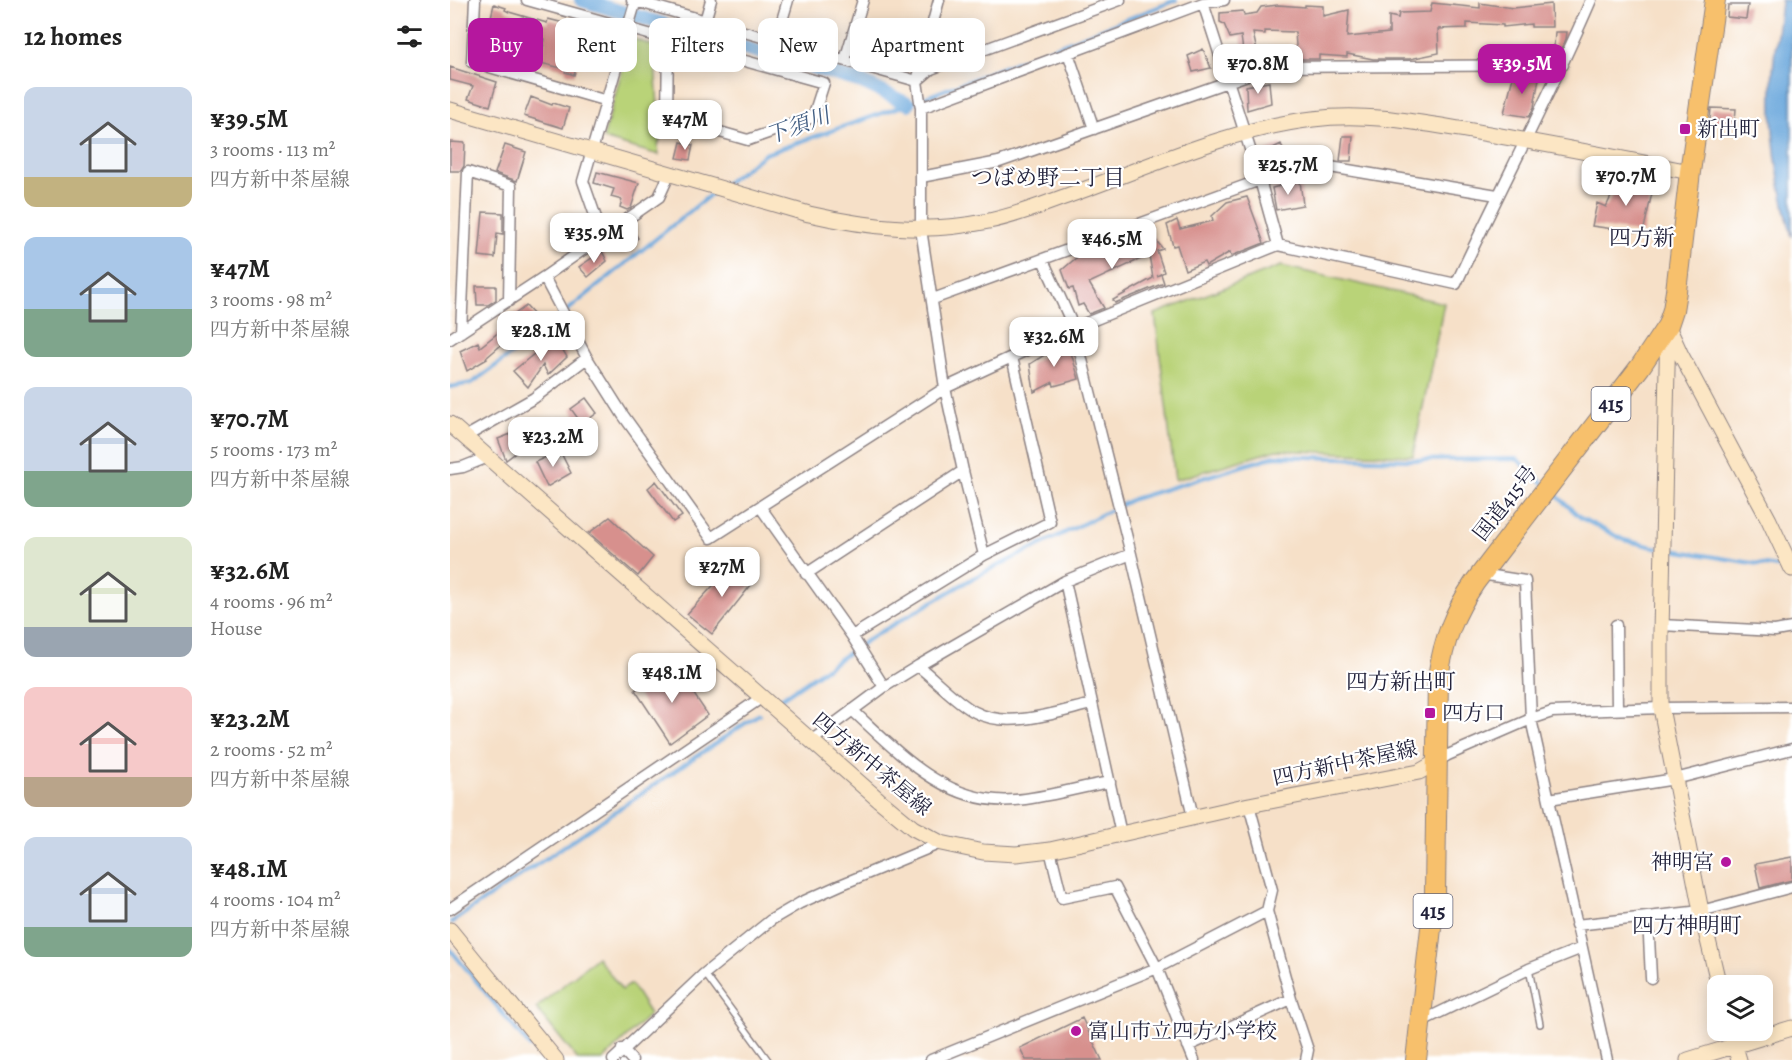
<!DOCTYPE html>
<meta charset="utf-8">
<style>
body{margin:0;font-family:Alegreya,"Noto Serif JP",serif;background:#f6f6f6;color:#222;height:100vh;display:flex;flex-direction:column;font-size:22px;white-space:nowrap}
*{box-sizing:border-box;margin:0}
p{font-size:20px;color:#767676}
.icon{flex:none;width:33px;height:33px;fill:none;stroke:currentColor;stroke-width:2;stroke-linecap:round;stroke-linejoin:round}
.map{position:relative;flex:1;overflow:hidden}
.details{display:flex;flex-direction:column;background:#fff;width:450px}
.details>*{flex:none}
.banner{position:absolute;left:18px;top:18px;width:570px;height:54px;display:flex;gap:12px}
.buttons{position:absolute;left:1257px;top:975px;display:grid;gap:12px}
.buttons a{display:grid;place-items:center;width:66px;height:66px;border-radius:12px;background:#fff;box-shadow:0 3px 15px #0003;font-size:30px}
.price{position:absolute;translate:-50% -51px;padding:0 14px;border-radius:12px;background:#fff;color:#222;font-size:20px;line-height:39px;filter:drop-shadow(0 2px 3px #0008)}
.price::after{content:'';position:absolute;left:50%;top:36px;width:18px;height:14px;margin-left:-9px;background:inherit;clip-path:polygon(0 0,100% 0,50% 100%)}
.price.current{background:#b5179e;color:#fff}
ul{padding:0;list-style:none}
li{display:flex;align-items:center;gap:18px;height:150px;padding:0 24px}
li span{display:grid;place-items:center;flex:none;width:168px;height:120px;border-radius:12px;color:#555}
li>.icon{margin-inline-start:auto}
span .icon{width:72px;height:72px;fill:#fffc;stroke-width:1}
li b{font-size:26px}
h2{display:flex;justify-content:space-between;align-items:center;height:72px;padding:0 24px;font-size:26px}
.tag{padding:0 21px;border-radius:12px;background:#fff;box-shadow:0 3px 15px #0003;font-size:21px;line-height:54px}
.tag.current{background:#b5179e;color:#fff}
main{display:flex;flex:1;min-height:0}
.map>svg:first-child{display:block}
.green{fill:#b9d378;stroke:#6e7a5a;stroke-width:1.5}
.water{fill:#6aa7dc;stroke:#46648c;stroke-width:1.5}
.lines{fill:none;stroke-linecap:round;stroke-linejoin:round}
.stream{stroke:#6aa7dc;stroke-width:4}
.canal{stroke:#6aa7dc;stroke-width:14}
.building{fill:#d7908d}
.lane-casing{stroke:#8c8182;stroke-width:8}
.street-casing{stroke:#8c8182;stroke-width:13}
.secondary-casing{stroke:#8c8182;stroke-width:17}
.highway-casing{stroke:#8c8182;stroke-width:22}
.lane{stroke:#fff;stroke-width:5}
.street{stroke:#fff;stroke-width:10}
.secondary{stroke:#fce6c4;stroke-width:15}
.highway{stroke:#f7c06c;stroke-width:20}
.poi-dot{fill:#b5179e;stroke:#fff;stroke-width:2}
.labels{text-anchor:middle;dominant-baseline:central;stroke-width:4.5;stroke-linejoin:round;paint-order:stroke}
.shield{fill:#fff;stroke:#646476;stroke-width:1.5}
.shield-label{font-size:20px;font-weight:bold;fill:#22223b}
.poi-label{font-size:21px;fill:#22223b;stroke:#fff;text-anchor:start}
.street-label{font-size:21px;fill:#22223b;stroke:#fff}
.water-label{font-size:22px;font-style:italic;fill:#425e83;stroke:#fff}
.neighbourhood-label{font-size:22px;fill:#22223b;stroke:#fff}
</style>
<main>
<section class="details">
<h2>12 homes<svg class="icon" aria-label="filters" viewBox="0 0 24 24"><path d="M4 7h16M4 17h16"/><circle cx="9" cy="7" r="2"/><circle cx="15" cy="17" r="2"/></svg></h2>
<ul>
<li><span style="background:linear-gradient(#c9d6e8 75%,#c2b280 0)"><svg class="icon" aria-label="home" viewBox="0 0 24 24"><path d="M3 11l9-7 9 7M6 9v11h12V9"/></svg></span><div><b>¥39.5M</b><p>3 rooms · 113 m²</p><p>四方新中茶屋線</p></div></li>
<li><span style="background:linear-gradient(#a9c7e8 60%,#7fa58c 0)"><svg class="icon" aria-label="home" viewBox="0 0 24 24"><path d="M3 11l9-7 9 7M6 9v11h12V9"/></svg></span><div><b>¥47M</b><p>3 rooms · 98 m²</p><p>四方新中茶屋線</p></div></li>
<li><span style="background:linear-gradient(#c9d6e8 70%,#7fa58c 0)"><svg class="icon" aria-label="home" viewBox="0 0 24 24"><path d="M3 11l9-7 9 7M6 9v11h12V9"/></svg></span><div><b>¥70.7M</b><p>5 rooms · 173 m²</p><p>四方新中茶屋線</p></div></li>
<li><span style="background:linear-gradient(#dfe7d0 75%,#9aa5b1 0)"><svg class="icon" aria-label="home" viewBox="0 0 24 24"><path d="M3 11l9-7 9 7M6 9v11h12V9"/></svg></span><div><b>¥32.6M</b><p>4 rooms · 96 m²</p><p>House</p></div></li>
<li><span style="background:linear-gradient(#f6c9c9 75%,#b9a48a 0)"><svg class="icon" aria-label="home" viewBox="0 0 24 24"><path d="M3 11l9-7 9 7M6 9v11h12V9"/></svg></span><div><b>¥23.2M</b><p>2 rooms · 52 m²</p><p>四方新中茶屋線</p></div></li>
<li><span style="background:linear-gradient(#c9d6e8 75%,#7fa58c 0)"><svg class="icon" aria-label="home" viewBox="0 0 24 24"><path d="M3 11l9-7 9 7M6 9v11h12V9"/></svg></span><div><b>¥48.1M</b><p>4 rooms · 104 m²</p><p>四方新中茶屋線</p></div></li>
</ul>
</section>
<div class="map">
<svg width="1342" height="1060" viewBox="0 0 1342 1060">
<rect width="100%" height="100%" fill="#fff"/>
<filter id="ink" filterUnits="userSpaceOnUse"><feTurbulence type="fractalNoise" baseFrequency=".0167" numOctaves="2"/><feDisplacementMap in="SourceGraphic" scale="12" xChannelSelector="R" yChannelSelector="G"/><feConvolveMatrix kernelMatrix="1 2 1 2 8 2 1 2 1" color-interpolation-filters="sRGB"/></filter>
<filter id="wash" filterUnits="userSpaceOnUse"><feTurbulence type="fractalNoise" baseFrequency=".008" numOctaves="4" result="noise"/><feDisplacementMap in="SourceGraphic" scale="24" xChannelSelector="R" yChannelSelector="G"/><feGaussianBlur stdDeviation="1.35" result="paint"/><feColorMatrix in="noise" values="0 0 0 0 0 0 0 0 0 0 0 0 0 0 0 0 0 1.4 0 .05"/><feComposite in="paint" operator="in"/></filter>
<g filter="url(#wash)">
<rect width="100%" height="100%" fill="#f6e0c8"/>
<path class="green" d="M181 38 204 46 210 139 208 146 209 155 153 139Z
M831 266 994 303 963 456 826 450 725 480 705 314Z
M147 957 172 990 181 984 200 1014 153 1060H128L86 1008Z"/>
<path class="water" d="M1330 0H1342V237C1329 189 1320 136 1322 85 1323 57 1328 29 1331 2Z"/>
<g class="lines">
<path class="stream" d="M273 185 315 154 458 104 726 0
M0 387 22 383 81 340 265 191
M1103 492 1131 518 1174 540 1208 548
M1216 549 1339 569
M329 700 422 637 523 578 683 499 825 456 956 460 1067 459 1093 483
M2 922 309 714
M0 949 80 1047"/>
<path class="canal" d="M131 0 412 82 458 104"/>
</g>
<g id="blocks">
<path class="building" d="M982 3 1030 8V3L1063 8 1101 4 1102 27H1081V24L1053 27V25L1017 23V28L988 29 989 53 960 59H923L897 54V57L869 55V59H847L845 32 815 31V34L803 33 809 60 795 66 791 36 780 38 774 24 770 22V13L793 11 794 15 807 13 811 7 828 5 855 7V5L873 6V16L899 10 897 37 939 33V16L948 18 949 13 980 12Z
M44 4 56 8 55 10 59 12 97 23 98 19 145 31 143 39 166 37 161 55 140 49V51L132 49 124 75 115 72 116 69 90 63 95 39 59 29 53 53 34 48Z
M1278 5H1298L1296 19 1277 17Z
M1105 32H1117L1116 39 1107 58H1095L1096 47H1104Z
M753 49 761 68 743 72 738 56Z
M0 67 47 82 40 106 18 99 23 86 0 80Z
M1064 73 1089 78 1084 107 1079 117 1054 113Z
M819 82 821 103 797 110 796 86Z
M81 97 102 105 103 103 119 108 113 128 74 116Z
M1261 108 1286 109 1285 121H1260Z
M893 136H903L901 161H890Z
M0 142 15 143 14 166 11 171H0Z
M231 142 243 145 240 160 227 158Z
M831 144 837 158 817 163 815 152Z
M55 145 76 152 67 181 45 173Z
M147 172 189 183 181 208 177 210 170 207 172 200 161 197 164 189 144 183Z
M1170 178 1204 184 1193 233 1142 226 1147 203 1156 207Z
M850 181 853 205 826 210 822 188Z
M797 197 814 243 781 256 780 252 756 266 754 262 735 270 727 245 723 246 717 225 727 220 730 229 763 221 762 216 777 202Z
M33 212 53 213V234L47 233 45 258 29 256Z
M181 227 188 238 172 250 167 240Z
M700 233 713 249 707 251 714 272 707 276 711 274 714 283 665 303 663 300 703 278 699 255 639 283 654 308 639 314 633 304 628 306 623 288 619 289 612 270 626 258 688 239 687 237Z
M152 251 157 261 138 277 129 267Z
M26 286H46V300L38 305H27Z
M76 306 85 316 56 339 57 340 36 358 37 359 17 371 10 351 28 342 30 347 64 320 61 317Z
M105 337 117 357 98 375 93 365 78 387 63 371Z
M618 343 629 379 604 386 603 382 584 392 580 364 596 354 595 351Z
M136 398 147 413 132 424 121 409Z
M84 421 93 438 77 451 75 446 56 460 48 439 66 432 68 437Z
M110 451 121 473 97 487 85 462Z
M206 481 232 516 223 522 198 488Z
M160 517 203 557 188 576 139 533Z
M285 562 305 580 262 634 237 614Z
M225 666 258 715 220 743 185 690Z
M1342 857V880L1310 888 1305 864Z
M632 1018 652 1060H576L570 1048Z"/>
</g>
</g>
<g filter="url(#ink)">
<use href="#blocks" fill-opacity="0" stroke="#8c8182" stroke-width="1.5"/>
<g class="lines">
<defs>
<path id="lane" d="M1079 969 1090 1024
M255 974 318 1060"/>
<path id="street" d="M25 0 22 62 157 101
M77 0 374 83 363 117 298 140 217 117 218 39
M182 0 467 81
M489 0 467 81 471 108V229L495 388 513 471 534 555
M753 3 810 180 828 245
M255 21 261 0
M326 41 338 0
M618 53 644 129
M395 60 413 0
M467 81 481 69 670 0
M471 108 753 3 774 0
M471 177 549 162 820 67 1113 65
M152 235 133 181 186 0
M593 260 624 328 681 554 743 817
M94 277 137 358 173 415 261 538 495 388 624 328 828 245 1006 284C1050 189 1100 96 1141 0
M483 299 810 180 874 166 1047 195
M11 332 18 172 61 186 59 301
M0 339 94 277 209 197 219 175
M15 437 84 398 137 358
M0 469 13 467 38 457
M311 508 402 636 434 687
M356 574 513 471
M1031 574 1075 581 1081 719 1157 1060
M615 581 671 834
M1166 625 1167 709
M1211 625 1325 631 1342 628
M402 636 534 555 600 522 562 357
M468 666C485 679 507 703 525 712 558 730 607 712 642 704
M402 710C448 752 496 806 565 800 594 798 630 787 660 782
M361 741 434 687 468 666 615 581 681 554
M988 761 998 755 1081 719 1102 712 1211 708 1342 707
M1099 799 1225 779 1342 749
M799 805 822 890 817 911 841 999 858 1050 856 1060
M600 850 612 898 665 887 707 968 744 1060
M0 909 311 698
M1198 917 1201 978
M1126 925 1251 911 1342 887
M972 1021 1079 969 1132 948
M738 1046 841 999
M172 1049 182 1060
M163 1060 254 974 321 920 350 903 390 885 491 843
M481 1060 707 968 817 911"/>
<path id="secondary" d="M0 110 359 214C420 228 477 234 539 221 569 215 597 203 625 193 703 165 781 129 863 119 914 112 966 122 1016 130 1091 143 1165 157 1240 172
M1218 325 1211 632V708L1251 911 1269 986
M1220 331 1231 355 1319 520 1342 569
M0 424 429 800 463 828 491 843 533 852 566 854 600 850 799 805 969 772 988 761
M0 930 106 1060
M1280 1030 1289 1060
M1238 1060 1342 1028"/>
<path id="highway" d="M966 1060 985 893 988 677C994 639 1004 613 1025 582L1190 367 1218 325 1223 310 1226 291 1240 172 1265 0"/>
</defs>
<use href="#lane" class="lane-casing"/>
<use href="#street" class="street-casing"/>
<use href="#secondary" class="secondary-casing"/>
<use href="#highway" class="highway-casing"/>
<use href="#lane" class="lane"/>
<use href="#street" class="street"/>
<use href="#secondary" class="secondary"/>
<use href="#highway" class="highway"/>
</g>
</g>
<g class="poi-dot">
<rect x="1229" y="123" width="12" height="12" rx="3"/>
<rect x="974" y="707" width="12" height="12" rx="3"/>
<circle cx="1276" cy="862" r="6"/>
<circle cx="626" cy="1031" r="6"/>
</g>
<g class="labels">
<g class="shield">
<rect x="1141.5" y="387" width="39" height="34" rx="4.5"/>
<rect x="963.5" y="894" width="39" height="34" rx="4.5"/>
</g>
<g class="shield-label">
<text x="1161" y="404">415</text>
<text x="983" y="911">415</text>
</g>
<g class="poi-label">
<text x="1247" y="129">新出町</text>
<text x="992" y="713">四方口</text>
<text x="1264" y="862" text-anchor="end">神明宮</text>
<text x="638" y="1031">富山市立四方小学校</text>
</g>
<g class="street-label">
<text transform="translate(1055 503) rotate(-52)">国道415号</text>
<text transform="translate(895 763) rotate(-12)">四方新中茶屋線</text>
<text transform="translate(422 764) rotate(40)">四方新中茶屋線</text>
</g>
<g class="water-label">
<text transform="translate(348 126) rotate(-20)">下須川</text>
</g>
<g class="neighbourhood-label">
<text x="598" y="178">つばめ野二丁目</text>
<text x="1192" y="238">四方新</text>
<text x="951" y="682">四方新出町</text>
<text x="1237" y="926">四方神明町</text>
</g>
</g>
</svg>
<div class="buttons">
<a><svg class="icon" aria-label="layers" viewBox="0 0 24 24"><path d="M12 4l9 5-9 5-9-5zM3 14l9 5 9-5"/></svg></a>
</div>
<b class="price" style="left:808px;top:95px">¥70.8M</b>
<b class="price current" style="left:1072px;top:95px">¥39.5M</b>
<b class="price" style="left:235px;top:151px">¥47M</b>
<b class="price" style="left:838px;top:196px">¥25.7M</b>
<b class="price" style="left:1176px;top:207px">¥70.7M</b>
<b class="price" style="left:144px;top:264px">¥35.9M</b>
<b class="price" style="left:662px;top:270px">¥46.5M</b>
<b class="price" style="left:91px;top:362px">¥28.1M</b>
<b class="price" style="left:604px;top:368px">¥32.6M</b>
<b class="price" style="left:103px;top:468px">¥23.2M</b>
<b class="price" style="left:272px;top:598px">¥27M</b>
<b class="price" style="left:222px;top:704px">¥48.1M</b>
<div class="banner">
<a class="tag current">Buy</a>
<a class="tag">Rent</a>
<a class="tag">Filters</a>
<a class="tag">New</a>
<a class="tag">Apartment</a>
</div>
</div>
</main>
